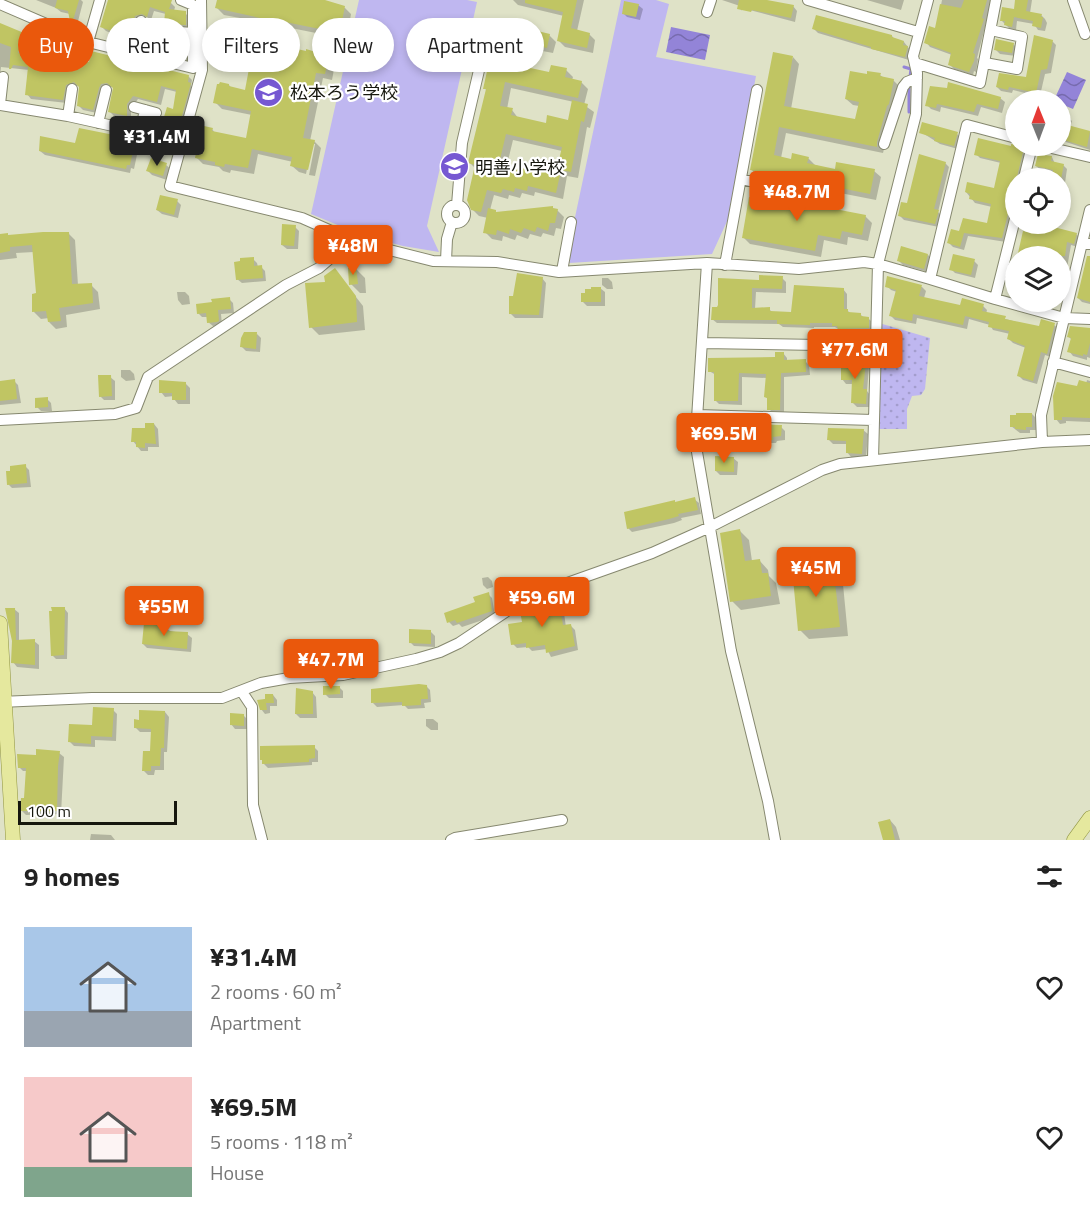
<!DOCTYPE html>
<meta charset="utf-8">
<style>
body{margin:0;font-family:"Titillium Web","Noto Sans JP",sans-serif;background:#f2f2f2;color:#222;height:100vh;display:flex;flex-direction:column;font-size:22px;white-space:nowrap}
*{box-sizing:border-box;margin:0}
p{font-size:20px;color:#767676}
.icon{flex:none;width:33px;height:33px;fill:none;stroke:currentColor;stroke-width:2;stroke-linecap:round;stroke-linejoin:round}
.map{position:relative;height:840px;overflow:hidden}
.drawer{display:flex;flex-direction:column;background:#fff;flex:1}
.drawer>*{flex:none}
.top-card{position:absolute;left:18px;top:18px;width:600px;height:54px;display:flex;gap:12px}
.needle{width:39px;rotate:359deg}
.buttons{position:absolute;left:1005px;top:90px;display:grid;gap:12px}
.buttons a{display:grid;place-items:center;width:66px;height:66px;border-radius:50%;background:#fff;box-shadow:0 3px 9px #0003;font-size:30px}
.scale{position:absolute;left:18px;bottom:15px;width:159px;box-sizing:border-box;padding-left:6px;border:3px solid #16170e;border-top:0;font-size:16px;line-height:21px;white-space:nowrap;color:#16170e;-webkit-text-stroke:4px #fff;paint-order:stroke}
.price{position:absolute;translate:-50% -51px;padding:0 14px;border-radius:6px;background:#ea580c;color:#fff;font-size:20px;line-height:39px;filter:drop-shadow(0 2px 3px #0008)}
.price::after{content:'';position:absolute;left:50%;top:36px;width:18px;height:14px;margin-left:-9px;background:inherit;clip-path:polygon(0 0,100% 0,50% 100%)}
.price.on{background:#222;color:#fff}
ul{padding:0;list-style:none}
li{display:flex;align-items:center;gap:18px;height:150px;padding:0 24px}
li span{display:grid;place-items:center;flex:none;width:168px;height:120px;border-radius:0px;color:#555}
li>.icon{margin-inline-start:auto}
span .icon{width:72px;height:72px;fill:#fffc;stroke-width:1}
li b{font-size:26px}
h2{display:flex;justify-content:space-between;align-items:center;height:72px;padding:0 24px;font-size:26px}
.tag{padding:0 21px;border-radius:27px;background:#fff;box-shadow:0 3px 9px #0003;font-size:21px;line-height:54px}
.tag.on{background:#ea580c;color:#fff}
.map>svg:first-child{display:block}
.park{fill:url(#park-dots)}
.pitch{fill:#bfb7f0}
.water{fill:url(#water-waves)}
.shadow{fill:#0003;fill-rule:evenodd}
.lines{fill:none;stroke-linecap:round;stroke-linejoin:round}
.stream{stroke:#9384d8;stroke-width:3}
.building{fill:#c0c563;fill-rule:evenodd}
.minor-casing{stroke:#86886f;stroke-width:12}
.major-casing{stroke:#919542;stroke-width:15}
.minor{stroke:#fff;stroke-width:10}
.major{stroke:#e5e89e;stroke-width:14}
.labels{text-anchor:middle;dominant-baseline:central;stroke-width:4.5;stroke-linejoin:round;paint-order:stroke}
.poi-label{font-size:18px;fill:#16170e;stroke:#fff;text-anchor:start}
</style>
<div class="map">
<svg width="1090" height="840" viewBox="0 0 1090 840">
<defs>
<pattern id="park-dots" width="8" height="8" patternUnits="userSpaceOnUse" patternTransform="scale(1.5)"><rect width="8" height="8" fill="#bfb7f0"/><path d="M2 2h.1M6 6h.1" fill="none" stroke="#a39dcd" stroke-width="1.8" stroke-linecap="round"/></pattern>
<pattern id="water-waves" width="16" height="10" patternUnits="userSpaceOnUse" patternTransform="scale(1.5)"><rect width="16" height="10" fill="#9384d8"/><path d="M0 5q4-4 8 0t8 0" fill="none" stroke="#776bae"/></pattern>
</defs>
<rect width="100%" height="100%" fill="#dfe2c7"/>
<path class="park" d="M879 323 930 338 925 389 921 395 912 396 907 409V429H878Z"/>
<path class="pitch" d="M359 0H467L477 2 427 226 439 252 403 246 362 235 311 214Z
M621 0H656L669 4 656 57 756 76 729 217 712 254 569 263 574 222Z"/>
<path class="water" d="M671 27 710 35 705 60 666 52Z
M1067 72 1086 80 1073 109 1061 104 1060 100H1054Z"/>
<path class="shadow" d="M36 0H81L83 2 76 29 73 26 70 14 61 12 56 8Z
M122 0H163L171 3 175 7 174 11 185 13 189 17V28L170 27 165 23 166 14 154 11 151 20 147 17 140 19 133 39 129 38 128 40 106 31 102 27Z
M219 0H318L345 8 351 14 348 32 338 30 336 37 286 27 282 47 328 57 335 64 332 80 323 78 310 141H314L321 148 315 176 309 175 315 144H312L306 174 299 172 292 166 293 162 258 154 254 174 231 170 230 173 223 171 219 167 203 164 196 157 212 129 215 133 247 139 252 115 222 109 215 102 229 85 232 89 246 92 252 62 228 57 221 51 257 42 261 22 224 15 217 8Z
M513 0H584L577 31 589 34 595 40 593 53 565 47 559 41 564 16 518 5Z
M722 0H758L793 6 797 11 795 22 742 8V11L740 6Z
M867 0H904L901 10Z
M942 0H992L977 58 978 59 976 72 974 71 973 75 954 69 950 65 952 55 930 47 926 42 936 30Z
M1017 0H1032L1030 13 1041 15 1045 19 1047 23 1045 31 1038 30 1034 24 1017 21 1016 30 1010 29 1001 20 1015 11Z
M638 5 643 9 640 20 627 17 623 13Z
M0 25 23 34 28 39 23 55 188 76 192 80 191 86 194 88 181 137 166 134 162 129 174 110 177 92 165 89 161 105 138 99 131 109V119L114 116 110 112 114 86 104 89 97 113 83 110 79 106V86L74 85 67 103 31 99 27 94 29 70 1 67 0 77Z
M522 29 549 35 556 42 553 53 532 49 528 69 550 74 566 70 573 77 572 80 581 82 588 89 584 105 594 112 590 128 587 127 578 178 567 176 563 199 535 192 534 196 522 193 520 198 509 195 508 199 494 195 490 210 497 213 557 210 564 217 561 229 556 228 554 236 543 233 541 237 530 234 528 239 517 235 515 240 503 236 502 241 492 239 485 232 488 218 479 216 472 209 476 169 470 163 487 90 485 89 513 64ZM511 88 574 102 569 121 547 124 518 118 512 110 507 109ZM513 140 562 151 558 170 505 173Z
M814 29 892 36 895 40 904 42 911 51 909 60 818 33Z
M1052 41 1056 45 1051 73 1045 74 1039 100H1028L1029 94 1013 90 1012 93 1001 91 997 87 1027 78Z
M1013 44 1017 48 1016 56 1000 54 996 50Z
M185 49 189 54V62L173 58 169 53Z
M793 57 799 64 791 109 857 121 859 106 853 105 846 99 868 76 880 75 884 78 893 80 900 87 883 153 786 133 781 158 792 161 808 158 815 165 836 171H874L881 177 876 200 758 177 752 170Z
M932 88 1000 98 1005 102 1002 113 981 107 978 116 941 107 940 112 931 109 927 105Z
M1060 115 1067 117 1072 121 1070 127 1090 132V150L1060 140Z
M921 132 957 134 961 138 958 149 940 144Z
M161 139 166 143 162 157 138 150 134 169 131 168 130 173 45 155 40 151 77 145 144 143Z
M1012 148H1021L1025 152 1021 178H1016V199L1006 242 968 236 964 250 953 247 949 243 959 233 988 225 992 207 975 203 966 192 995 190 1001 163 980 158 976 154Z
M1052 157 1055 164 1063 165 1067 169 1065 183 1062 182 1060 188V178H1044L1045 171 1041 170 1036 166Z
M945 163 949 167 938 212 942 216 939 227 904 220 900 216Z
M166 165 171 169 167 180 152 175 148 171Z
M177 201 181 205 178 218 162 214 157 210Z
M865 216 872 223 868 241 848 237 847 245 824 240 821 257 750 244 743 237Z
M1032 224H1052L1051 227 1076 234 1080 238 1078 247 1071 245 1066 274 1070 278 1067 294 1060 292V256H1022L1025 241 1028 242Z
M295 227 299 231 298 249H287L282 245Z
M68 233 75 240 78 285H91L98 292 100 309 66 315 67 327 56 329 49 322V318L41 319 34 312 37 294 34 252 16 253 17 258 0 260V235L7 234 10 237Z
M323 237 328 242 330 256 326 260 320 259 316 255Z
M928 255 932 259 928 272 903 265 899 261Z
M1090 257V304L1082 302 1078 298Z
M253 259 257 263 258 267H261L265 271 266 281 242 283 237 279Z
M974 261 978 265 975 278 955 273 951 269Z
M356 269 365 278 366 293H360L351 284Z
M335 270 363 306 365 330 319 335 311 327 327 283Z
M542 278 546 283 543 318H515L511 314Z
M602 278H608L612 282 613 289H607L602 285Z
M782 278 786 282V293L756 292 755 309H769L773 313 792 314 843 289 847 294V310L851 314H860L864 318H868L873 323 872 332H843L835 327H814V328L783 327 779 324 717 323 712 319 718 309 761 281Z
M887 286 922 287 926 291 924 298 961 307 983 306 987 310 986 314 1040 328 1054 325 1059 329 1051 357 1045 355 1037 384 1023 380 1019 376 1026 348 1013 343 1009 339 1010 334 993 330 990 325 969 319 967 329 917 318 916 324 895 320 891 316 897 292 891 290Z
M600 288 605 292V306H587L583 302 587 295Z
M177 292H185L189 296 190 304 182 305 178 300Z
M229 299 233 303 234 313 221 314 222 325 213 326 208 322V317H202L198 313Z
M1090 329V358L1087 357V360L1073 356 1069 351 1072 340 1069 337Z
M257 334 261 338 260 352 246 351 242 347Z
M783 353 787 358V361H805L809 365 810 375 784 377V413H773L769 409V400L766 397 767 378 742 377V405L719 404 715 400 716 375 709 371 776 359Z
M865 363 869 367 867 391 870 395V407H857L853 403V384H846L842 379Z
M121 370H130L134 374 135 380 126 381 121 377Z
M110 377 115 381V400H104L100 396Z
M1087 380 1090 381V422L1066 421V423L1060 424 1056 419 1078 388 1086 384Z
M14 381 18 385 21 403 0 405V383Z
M186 384 190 388V404H178L174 399V396L165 397 161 392Z
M47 399 51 403 52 411H41L37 407Z
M1032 414 1036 418V430H1030V433H1020L1011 426Z
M154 424 158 429 159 447H148V451H141L133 441Z
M728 425 732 429V439L712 438 708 434Z
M781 427 785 431V440L777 441 776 443H764L750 434Z
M863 430 868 434 866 458 851 457 847 452 848 444H833L829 440Z
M733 458 738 462 737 475H720L716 471Z
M25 466 29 470 31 487 12 488 8 484Z
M694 499 699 503 701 514 681 518 682 520 674 523 632 532 628 528 674 501 676 503Z
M740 531 749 540 752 561 759 560 768 570 769 576 776 583 780 604 741 610 732 601Z
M833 565 842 574 848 636 809 639 800 630Z
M488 577 492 581 493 587 487 589 483 585 482 578Z
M488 594 492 598 495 616 462 627 459 624 453 626 449 622Z
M559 602 563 606 566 627 571 626 575 630 578 650 551 657 547 649 532 651 528 647 517 648 513 644 523 623Z
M64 608 68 613 67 659H56L52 655Z
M14 609 19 613V641H34L39 645V669L17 667 13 662Z
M165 627 170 631 187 634 192 638 191 652 147 648 143 644Z
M431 632 435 636V647L414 646 410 642Z
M426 686 430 690 431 702 424 703 425 708 408 709 404 705 377 707 373 703Z
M339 687 343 691V698H329L325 694Z
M312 692 316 697 317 718H300L296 714Z
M273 695 277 700V706H270V713L265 714 261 709 259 702Z
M113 710 117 714 116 741 95 740V747L74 746 70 742 94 727Z
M165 712 169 717 167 752H164V770H155L154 775H148L143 770 151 753 152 732H140L135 727Z
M243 715 247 719V729H235L231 724Z
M426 719H433L438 723V730H431L426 726Z
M314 747 318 751V762H312V765L268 768 263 763Z
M59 753 64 757 61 814 26 815 22 811 25 800 28 771H23L19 767 37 757Z
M890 820 896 827 900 840H884Z
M91 834 111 835 115 840H90Z"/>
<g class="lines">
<path class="stream" d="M904 67 911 69 910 77
M909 112V84"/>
</g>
<path class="building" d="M57 0H79L71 27 68 11 55 8Z
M108 0H172L169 9 186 11V25L164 24 165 12 150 7 147 17 142 14 135 16 129 36 117 35V33L100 27Z
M217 0H325L345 6 341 26 332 24 330 31 280 21 275 44 306 51V49L329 56 325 74 316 73 303 138 315 140 308 170 290 166 292 157 252 149 248 168 225 164 224 167 215 165V162L195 158 201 128H204V126L213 128 212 131 246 138 251 111 213 103 217 84H219L220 82 229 84V86L245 90 251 58 219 51 220 46H218L220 35 222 33 256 40 260 18 215 8Z
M525 0H577L571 28 590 33 587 48 557 41 563 12 525 3Z
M739 0H767L794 5 791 18 752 10 751 12 737 9Z
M964 0H987L982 18 984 19 973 53 975 54 974 61 969 72 948 65 951 53 924 43 929 26 935 28 940 4 961 8Z
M1015 0H1028L1026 11 1042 14 1041 17H1043L1041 28 1032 26 1033 21 1014 17 1012 27 1004 25 1005 21H1000L1002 7 1014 9Z
M624 1 639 4 636 17 622 14Z
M816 15 892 35V37L904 41 903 45 908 46 905 57 871 49V47L812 29Z
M0 23 24 33 25 35 18 53 35 55 41 46 89 62 91 51 189 75 188 82 191 83 177 134 160 130 167 107 173 109 176 90 161 86 157 102 133 96 127 104V116L108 112 113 88 107 83 101 84 99 88 93 110 77 106 79 87 74 82 66 85 63 100 25 95 28 67 13 65 11 69H9L11 47 0 43Z
M521 27 550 34 547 48 526 43 521 66 549 72 551 65 567 68 565 77 582 81 578 98 505 82 500 106 513 108 511 115 546 123 547 115 568 120 572 100 588 104 584 122 581 121 571 172 561 170 556 193 528 186 527 191 515 188 514 192 503 189 501 193 487 190 481 212 471 210 467 200 475 165 468 163 486 89H483L490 58 512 63ZM506 134 562 147 557 168 544 166 497 172Z
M1034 35 1053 40 1047 69 1041 70 1036 93 1009 87 1008 90 996 87 999 73 1026 77Z
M996 39 1014 43 1012 53 994 50Z
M170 44 186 48V58L167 54Z
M773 52 793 56 784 106 855 119 859 102 845 99 850 71 867 74V71L881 73 880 76 894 79 889 104 887 106 877 142V147L779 127 774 155 791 159 792 153 809 157 807 163 835 169 836 162 875 169 870 194 750 170Z
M948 82 1001 97 998 109 977 104 974 112 937 104 936 108 925 106 930 86 947 88Z
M922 122 958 132 954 146 934 141 935 138 919 133Z
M1060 123 1090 131 1087 147 1060 139Z
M79 128 144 141 147 134 162 138 158 154 134 147 130 165H127L126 169 39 151 40 136 75 143Z
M978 138 1011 146V144L1022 146 1021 151 1023 152 1002 238 964 233 960 247 947 243 951 229 959 231 963 218 987 223 991 204 969 199 970 194 965 192 967 182 994 188 1000 161 974 155Z
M919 154 946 162 934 209 939 210 935 224 898 216 901 202 907 203Z
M1038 154 1052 156 1051 161 1064 164 1061 179 1051 178 1053 170 1035 166Z
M151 158 167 163 163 176 146 171Z
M757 194 866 215 862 235 842 231 840 239 818 235 815 251 742 238 749 197 756 198Z
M160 195 178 199 174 215 156 210Z
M553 206V208L558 209 555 223H550L548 231 537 227 535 232 524 228 521 233 510 229 509 234 497 230 496 235 483 233 488 208 496 210V212Z
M282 224 296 225 294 246 281 245Z
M1031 224H1042L1077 233 1074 244 1067 242 1065 256H1035L1018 253 1023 231 1029 232Z
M43 232H69L72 284 92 283 93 303 59 308 61 321 48 322 46 311 32 312V294L36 293 32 245 10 247V251L0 253V234L8 233V235Z
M316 233 324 236 326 252 321 256H315Z
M901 246 928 254 924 269 897 261Z
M953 254 975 259 971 275 949 270Z
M1087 256H1090V302L1077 298Z
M254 257V266L262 265 263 278 236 280 234 262 240 261V258Z
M356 267 358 284 349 285 348 268Z
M335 268 356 296 357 322 309 328 305 283 325 282 324 276Z
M517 273 543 277 539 315 509 314V296H513Z
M759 275 783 276 782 289 752 288V308L770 307V311L791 312 794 285 844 288V309H848V312L861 313V316L869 317V328L838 329 837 326H832V323H810V325L777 324V320H711L712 307H717L718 305V278L759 280Z
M887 276 922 285 919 296 960 305 962 298 984 304 982 311 1006 316 1005 319 1039 326 1041 319 1055 323 1047 354 1041 352 1033 381 1017 376 1025 346 1007 339 1009 331 988 327 989 322 965 316 963 325 913 314 912 321 889 316 896 290 885 287Z
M591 287H601V302H581V293H585V289H591Z
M230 297 231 309 218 310 219 321 217 322 207 323 206 313 197 314 196 304 212 302 211 299Z
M1070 326 1090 328V343L1087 355 1083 354V356L1067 352 1071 338 1067 337Z
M244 332H257L256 349 240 347 241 338Z
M775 352H784V360L806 359V372L781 373 780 410H767V398L764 397 766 374 739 373 738 401H714V372H708V358L775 357Z
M841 361 866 362 863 389H867L866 404 851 403 852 380H841Z
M98 375H111L112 396 99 397Z
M15 379 17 399 0 401V381Z
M159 380 186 382V400H172V393H159Z
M1079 380 1090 383V418L1062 417V420H1054L1053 396 1057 382 1077 386Z
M48 397V407L35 408V398Z
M1016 413H1032V427H1026V430L1015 429V427H1010V415H1016Z
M145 423H154L156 444 145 443V448L136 447V442H131L132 428H145Z
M707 423H729V435H707Z
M749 424 782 425 781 436 773 437V440H758L756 436 749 434Z
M828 428 864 429 862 454 846 453V441L827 440Z
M715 456 734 457V472L715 471Z
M26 464 27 483 7 485 6 471H10V466Z
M695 497 698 510 678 514 679 516 669 519 627 529 624 512 675 500V502Z
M740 529 745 561 760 559 762 573H768L771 596 730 602 720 533Z
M833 564 840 627 798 631 792 568Z
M489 592 492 611 457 623 455 620 447 623 444 613 475 602 473 597Z
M559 601 563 625 571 624 575 646 546 653 545 645 526 648V643L511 645 508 624 522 622 520 611H525L527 607Z
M51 607H65L64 655 51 656 49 611H52Z
M5 608H15L16 640 35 639V665L11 663 12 641Z
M144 623 166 626V631L188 632 187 649 142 644Z
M409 629 431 630V644L409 643Z
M419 684 427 685 428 699H421V705L402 706V702L371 703V689Z
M323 686H340V694L323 695Z
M296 688 313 691V714H295Z
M265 694H273L274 703H266L267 710H260L257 700 265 699Z
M93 707 114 708 112 737 91 736V744L68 742 69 724 92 725Z
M139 710 165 711 164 748H161L160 766H151V771H142L143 751H150L151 729 134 728V719L139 720Z
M230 713 244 714V726L230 725Z
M315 745V758L309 759V762L262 764V760H260V746Z
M36 749 60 751 58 766 57 811H20L21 798H24L26 768H18L17 754 36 755Z
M890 819 895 840H883L878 822Z"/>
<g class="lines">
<defs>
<path id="minor" d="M201 0 202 70 170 186 302 218 354 241 433 261 497 262 559 272 707 263 799 269 864 262 878 264 930 279
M808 0 918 32
M1073 0 1085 34
M0 4 88 42 193 68V5L181 0
M707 12 711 0
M165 31 193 33
M88 42 100 0
M134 53 141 21
M915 63 980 83 996 0
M985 63 1017 69 1022 37 991 30
M0 104 3 77
M0 105 68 116 140 132 145 110
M134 107 156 113
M68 116 72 89
M98 123 106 90
M1016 138 967 125 930 279 995 299 1016 215
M884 144 903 87 907 82 917 78
M1043 146 1090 157
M1024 178 1032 146
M741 179 758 183
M457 205 462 143 480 66
M447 214a9 9 0 1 1 18 0a9 9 0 1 1-18 0Z
M1082 243 1090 210
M446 261 447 239 452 222
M707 263 696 434 697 452 731 651 768 801 775 840
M725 265 757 90
M562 271 571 222
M995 299 1064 318 1090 319
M703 343 875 346
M1053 362 1090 372
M697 415 873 420
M0 420 115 414 136 408 148 377 286 285 319 268 346 245 354 241
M1042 442 1041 415 1082 243 1090 244
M873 459 878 264 916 114 917 73 913 56 928 0
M242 692 252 707 253 805 262 840
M0 702 92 698H222L261 683 289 678 343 675 416 659 440 652 459 643 528 597 652 553 710 527 822 470 840 464 1042 442 1090 440
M451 840 455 838 562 820"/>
<path id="major" d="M0 623 13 840
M1074 840 1090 818"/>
</defs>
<use href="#minor" class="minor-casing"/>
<use href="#major" class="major-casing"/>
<use href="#minor" class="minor"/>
<use href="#major" class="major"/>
</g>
<defs>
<symbol id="school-disc" viewBox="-11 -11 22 22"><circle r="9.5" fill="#7658d2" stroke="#fff"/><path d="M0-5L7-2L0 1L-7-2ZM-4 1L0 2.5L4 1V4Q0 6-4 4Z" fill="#fff"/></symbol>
</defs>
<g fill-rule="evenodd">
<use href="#school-disc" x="252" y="76" width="33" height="33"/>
<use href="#school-disc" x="438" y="150" width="33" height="33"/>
</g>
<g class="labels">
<g class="poi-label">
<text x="290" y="92">松本ろう学校</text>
<text x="475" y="167">明善小学校</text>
</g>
</g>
</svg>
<div class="buttons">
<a><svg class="needle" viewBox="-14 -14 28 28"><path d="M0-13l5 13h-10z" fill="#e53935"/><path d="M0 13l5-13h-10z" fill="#767676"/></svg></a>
<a><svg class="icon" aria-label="locate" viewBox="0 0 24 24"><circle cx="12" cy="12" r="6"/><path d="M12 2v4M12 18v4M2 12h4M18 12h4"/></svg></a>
<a><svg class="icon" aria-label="layers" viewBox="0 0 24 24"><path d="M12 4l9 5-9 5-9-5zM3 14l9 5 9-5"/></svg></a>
</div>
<div class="scale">100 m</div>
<b class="price on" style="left:157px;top:167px">¥31.4M</b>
<b class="price" style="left:797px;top:222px">¥48.7M</b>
<b class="price" style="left:353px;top:276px">¥48M</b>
<b class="price" style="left:855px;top:380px">¥77.6M</b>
<b class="price" style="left:724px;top:464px">¥69.5M</b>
<b class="price" style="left:816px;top:598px">¥45M</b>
<b class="price" style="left:542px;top:628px">¥59.6M</b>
<b class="price" style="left:164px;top:637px">¥55M</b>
<b class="price" style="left:331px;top:690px">¥47.7M</b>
<div class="top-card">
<a class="tag on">Buy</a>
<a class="tag">Rent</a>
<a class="tag">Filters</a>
<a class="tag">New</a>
<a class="tag">Apartment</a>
</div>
</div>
<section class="drawer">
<h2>9 homes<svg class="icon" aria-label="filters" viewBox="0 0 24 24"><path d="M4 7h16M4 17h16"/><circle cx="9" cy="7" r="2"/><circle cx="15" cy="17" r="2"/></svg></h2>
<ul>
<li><span style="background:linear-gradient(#a9c7e8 70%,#9aa5b1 0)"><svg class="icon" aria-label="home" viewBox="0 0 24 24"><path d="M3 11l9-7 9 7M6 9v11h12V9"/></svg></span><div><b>¥31.4M</b><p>2 rooms · 60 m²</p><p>Apartment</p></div><svg class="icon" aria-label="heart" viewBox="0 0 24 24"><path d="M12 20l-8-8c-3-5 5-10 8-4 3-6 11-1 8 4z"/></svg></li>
<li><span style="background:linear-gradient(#f6c9c9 75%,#7fa58c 0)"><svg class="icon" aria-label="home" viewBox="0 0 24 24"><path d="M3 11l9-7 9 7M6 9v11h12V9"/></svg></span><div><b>¥69.5M</b><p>5 rooms · 118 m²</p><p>House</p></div><svg class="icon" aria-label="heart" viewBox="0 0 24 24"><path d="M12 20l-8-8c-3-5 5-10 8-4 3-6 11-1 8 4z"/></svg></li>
</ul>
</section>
